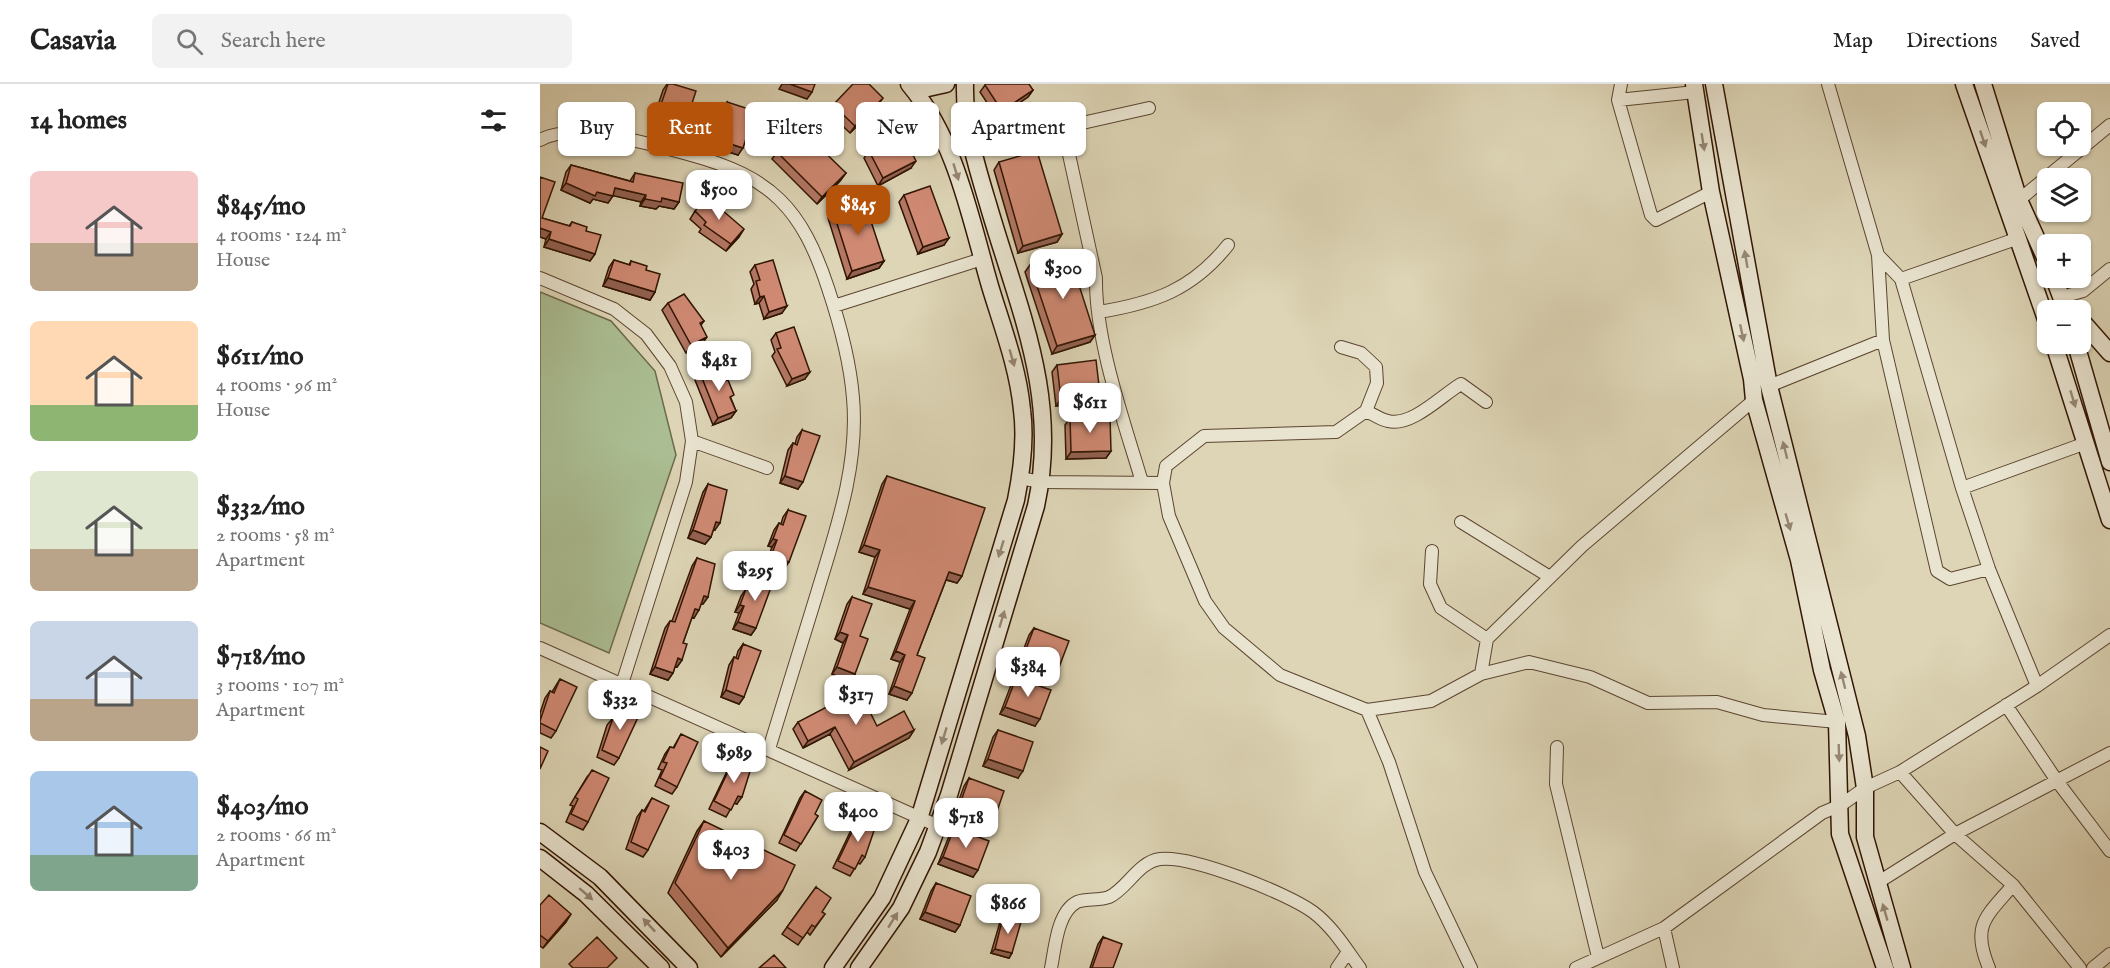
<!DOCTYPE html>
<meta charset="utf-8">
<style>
body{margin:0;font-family:"IM FELL English",serif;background:#f2f2f2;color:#222;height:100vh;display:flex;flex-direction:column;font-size:22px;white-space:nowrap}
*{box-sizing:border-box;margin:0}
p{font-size:20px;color:#767676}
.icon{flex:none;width:33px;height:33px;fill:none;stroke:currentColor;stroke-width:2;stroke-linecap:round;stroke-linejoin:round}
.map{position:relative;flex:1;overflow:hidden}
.drawer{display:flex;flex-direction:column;background:#fff;width:540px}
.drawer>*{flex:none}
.top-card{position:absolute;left:18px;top:18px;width:570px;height:54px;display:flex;gap:12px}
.buttons{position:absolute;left:1497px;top:18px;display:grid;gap:12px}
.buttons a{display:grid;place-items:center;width:54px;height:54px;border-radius:9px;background:#fff;box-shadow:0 2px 4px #0004;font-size:30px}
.price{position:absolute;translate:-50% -51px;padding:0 14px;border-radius:12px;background:#fff;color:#222;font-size:20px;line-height:39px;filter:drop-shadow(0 2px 3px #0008)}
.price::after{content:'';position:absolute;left:50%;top:36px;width:18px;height:14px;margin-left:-9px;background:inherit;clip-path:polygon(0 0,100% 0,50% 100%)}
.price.active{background:#b45309;color:#fff}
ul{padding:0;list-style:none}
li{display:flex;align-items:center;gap:18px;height:150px;padding:0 30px}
li span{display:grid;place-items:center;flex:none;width:168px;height:120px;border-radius:9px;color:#555}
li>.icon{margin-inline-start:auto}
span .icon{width:72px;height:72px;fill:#fffc;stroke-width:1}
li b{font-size:26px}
h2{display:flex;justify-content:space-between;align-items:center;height:72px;padding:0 30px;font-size:26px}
.tag{padding:0 21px;border-radius:9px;background:#fff;box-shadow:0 2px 4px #0004;font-size:21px;line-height:54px}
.tag.active{background:#b45309;color:#fff}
header{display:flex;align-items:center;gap:36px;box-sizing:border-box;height:84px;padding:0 30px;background:#fff;border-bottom:2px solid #e0e0e0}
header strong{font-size:28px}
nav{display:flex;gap:33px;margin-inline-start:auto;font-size:21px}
.search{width:420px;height:54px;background:#f2f2f2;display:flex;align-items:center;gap:15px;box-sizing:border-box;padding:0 21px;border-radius:9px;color:#767676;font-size:22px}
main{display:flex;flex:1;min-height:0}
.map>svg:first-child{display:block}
.green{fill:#abbe93;stroke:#6e6a4b;stroke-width:1.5}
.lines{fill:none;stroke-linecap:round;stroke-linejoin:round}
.street-casing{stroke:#5c4530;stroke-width:14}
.secondary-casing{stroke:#311503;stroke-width:19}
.street{stroke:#e9e4d0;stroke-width:12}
.secondary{stroke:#e9e4d0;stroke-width:16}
.wall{fill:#b37764;stroke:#311503;stroke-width:1.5}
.shaded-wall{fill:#926151;stroke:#311503;stroke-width:1.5}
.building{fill:#d08a74;stroke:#311503;stroke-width:1.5}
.oneway{fill:#968774}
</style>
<header>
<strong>Casavia</strong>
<div class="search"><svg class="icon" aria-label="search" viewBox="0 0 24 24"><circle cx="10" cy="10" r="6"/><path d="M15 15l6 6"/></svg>Search here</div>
<nav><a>Map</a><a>Directions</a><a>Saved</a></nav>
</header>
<main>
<section class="drawer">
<h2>14 homes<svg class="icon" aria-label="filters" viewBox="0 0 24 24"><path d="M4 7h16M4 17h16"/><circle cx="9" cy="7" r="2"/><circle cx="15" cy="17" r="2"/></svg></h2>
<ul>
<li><span style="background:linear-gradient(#f6c9c9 60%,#b9a48a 0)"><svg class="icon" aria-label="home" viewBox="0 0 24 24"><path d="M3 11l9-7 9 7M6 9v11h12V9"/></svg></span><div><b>$845/mo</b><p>4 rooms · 124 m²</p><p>House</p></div></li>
<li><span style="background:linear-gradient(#ffd9b3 70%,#8fb573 0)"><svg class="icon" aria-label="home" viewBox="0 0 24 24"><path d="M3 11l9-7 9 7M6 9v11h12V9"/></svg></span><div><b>$611/mo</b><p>4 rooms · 96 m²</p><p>House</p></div></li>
<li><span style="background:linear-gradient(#dfe7d0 65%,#b9a48a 0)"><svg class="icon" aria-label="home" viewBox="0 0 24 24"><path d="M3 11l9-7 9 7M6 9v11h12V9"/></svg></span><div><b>$332/mo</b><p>2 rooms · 58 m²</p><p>Apartment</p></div></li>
<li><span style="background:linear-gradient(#c9d6e8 65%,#b9a48a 0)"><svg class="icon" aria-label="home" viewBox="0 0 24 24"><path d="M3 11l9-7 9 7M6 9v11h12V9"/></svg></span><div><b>$718/mo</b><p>3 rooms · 107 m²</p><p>Apartment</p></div></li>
<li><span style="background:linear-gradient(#a9c7e8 70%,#7fa58c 0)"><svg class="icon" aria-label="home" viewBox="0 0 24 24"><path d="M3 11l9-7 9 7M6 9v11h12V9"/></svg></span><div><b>$403/mo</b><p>2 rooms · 66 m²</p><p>Apartment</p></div></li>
</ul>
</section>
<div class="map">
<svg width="1570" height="884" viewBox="0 0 1570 884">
<rect width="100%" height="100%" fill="#ddd5b6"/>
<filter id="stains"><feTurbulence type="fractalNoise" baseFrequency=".00333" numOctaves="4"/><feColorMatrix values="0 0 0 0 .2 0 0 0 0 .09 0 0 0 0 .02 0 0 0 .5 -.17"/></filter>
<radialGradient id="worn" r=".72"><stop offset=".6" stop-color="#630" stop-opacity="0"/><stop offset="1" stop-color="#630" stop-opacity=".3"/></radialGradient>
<path class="green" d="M0 208 71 237 115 287 136 371 69 569 0 539Z"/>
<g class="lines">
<defs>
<path id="street" d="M1081 0 1078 16 1111 131 1116 136 1171 108
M1288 0 1338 171 1361 195 1422 404 1449 485 1497 602
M1078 16 1155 8
M523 43 556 194C555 256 584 338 602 398
M0 56C33 37 115 61 151 71 232 93 262 125 288 204 300 240 310 276 313 314 319 381 296 446 277 509 261 561 245 613 229 665
M431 64 609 24
M1479 116 1570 41
M1338 171 1343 256 1397 487 1410 495 1449 485
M0 194 74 225 106 250 130 282 146 318 152 357 146 398 82 600
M1361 195 1476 155
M1522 213 1543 207 1570 185
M294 222 442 175
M559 228C614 219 652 206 688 161
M801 263 821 269 836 283 837 299 826 327
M1229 302 1343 256
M946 318 921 300C902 311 872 343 848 337 841 336 833 330 826 327L796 348 664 352 626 382 623 399 629 432 665 517 684 544 740 591 827 626 891 617 941 590 989 578 1050 593 1108 619 1177 618 1223 631 1297 638
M152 357 227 384
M480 394 501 398 623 399
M1422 404 1546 359
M921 438 1010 493
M892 467 890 500 901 524 947 555
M0 564 398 742
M941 590 947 555 1042 462 1214 316
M1466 621 1517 697 1570 767
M827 626 849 678 885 788 931 884
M1017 663 1016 700 1058 873
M1360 688 1415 750 1473 801 1540 884
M1337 799 1415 750 1570 669
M1124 844 1133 884
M511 884C515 865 517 828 537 818 547 814 559 817 569 813 587 805 598 778 620 775 651 771 747 809 773 828 793 843 806 865 820 884
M797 884 808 868
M1036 884 1124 844 1282 729 1301 721 1325 704 1360 688 1497 602 1570 551
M1449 884C1431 841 1446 833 1473 801
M1553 884 1570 870"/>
<path id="secondary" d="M373 0 388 4 406 0
M1154 0 1171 108 1212 295 1214 316 1259 476 1282 586 1297 638 1300 750 1345 884
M1174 0 1229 302 1317 652 1325 704V753L1362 884
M1424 0 1508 241
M1443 0 1479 116 1508 180
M1514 194 1526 226
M1540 235 1570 269
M1514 260 1570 436
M1536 260 1570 378
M0 748 60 793 149 884
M0 774 46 810 121 884
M293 884 342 814 379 735 476 416C482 386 486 356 482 326 478 283 462 242 450 202 430 133 416 56 369 0
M319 884 361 824 388 768 409 711 496 422C520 312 478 224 448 120 436 80 424 42 425 0"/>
</defs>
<use href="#street" class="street-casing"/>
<use href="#secondary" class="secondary-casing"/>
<use href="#street" class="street"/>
<use href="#secondary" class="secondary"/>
</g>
<path class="wall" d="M127 0 144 44 139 51 111 42 123 6Z
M445 1 493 6 488 13 457 34 440 8Z
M187 18 198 71 170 62 182 25Z
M293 21H338L310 49 288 28Z
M329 67 371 84 338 102 324 74Z
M237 68 306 89 300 97 277 120 232 75Z
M459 78 522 150 517 158 478 169 454 86Z
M31 81 90 97 95 89 139 118 134 125 119 122 116 125 100 122 101 118 73 111 68 119 53 115 50 119 21 106 26 88Z
M0 93 2 134 29 142 32 138 46 147 55 170 50 177 4 163 6 155 0 153Z
M364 111 404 161 378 170 359 118Z
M155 127 199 153 186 167 159 148 161 145 150 135Z
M293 127 344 177 339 184 307 195 288 134Z
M74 176 89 181 91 177 115 208 110 216 63 202 69 183Z
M215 181 242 229 224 235 219 219 215 220 211 205 214 200 210 188Z
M490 181 555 251 550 258 512 270 485 188Z
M128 219 164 237 161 241 162 260 146 269 122 226Z
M236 249 265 295 247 302 232 272 235 268 231 256Z
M517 281 555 317 516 322 512 288Z
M160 289 184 297 196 327 191 334 173 341 155 296Z
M530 334 571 367 566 374 526 375 525 341Z
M262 346 258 405 240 399 248 366 253 359 255 360 257 353Z
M347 392 422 492 417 499 406 496 377 571 367 616 349 610 360 578 351 575 370 525 323 510 335 473 319 468 342 400Z
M168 400 175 446H173L171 453 165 460 148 454 163 408Z
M248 426 244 485 226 479 232 463 228 462 234 446 239 439 241 440 243 433Z
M157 474 168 513 163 520H161L154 534 152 533 143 559 142 576 137 583 135 582 133 589 128 596 110 590 125 544 130 537H132L152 482Z
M215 492 216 544 211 551 193 545 199 529 195 528 201 512 206 505 208 506 210 499Z
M312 513 315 590 310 597 292 590 303 559 295 555 307 520Z
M494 544 518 586 513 593 478 580 489 551Z
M203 560 204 613 199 620 181 613 189 581 194 573 196 574 198 567Z
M476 594 495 642 460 630 471 601Z
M20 595 16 647 11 654 0 649V629L5 614 10 607 12 608Z
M83 621 79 674 74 681 57 673 67 641 73 634 75 635Z
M258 638 337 642 374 646 369 654 309 686 290 650 263 664 253 645Z
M458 646 478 694 443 682 453 653Z
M141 650 137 703 132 710 115 702 122 686 118 685 125 670 130 663 133 664Z
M195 673 197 720 194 719 186 733 169 725 190 681Z
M47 693 48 738 43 746 26 738 33 722 30 721Z
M429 694 449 743 414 730 424 702Z
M265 707 275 730 278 732 256 767 239 759 260 714Z
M112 714 108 766 103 773 86 765 97 733 102 726 104 727Z
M319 733 325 773 320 780 318 779 310 792 293 784 314 740Z
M164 737 237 816 181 873 128 809 157 747Z
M414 744 433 793 398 780 409 752Z
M396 799 420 841 415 848 380 835 391 807Z
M276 803 282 828 285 830 270 851 267 848 258 861 242 850Z
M0 821 26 838 3 864 0 862Z
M463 833 472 869 469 874 451 869 460 838Z
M563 853 573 884H550L558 860Z"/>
<path class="shaded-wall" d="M242 0H250L272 8 267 15 239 5Z
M493 6 488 13 457 34 462 27Z
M343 14 338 21 310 49 315 42Z
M116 35 144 44 139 51 111 42Z
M175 55 203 64 198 71 170 62Z
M376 77 371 84 338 102 343 94Z
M306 89 300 97 277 120 282 113Z
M26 99 57 108 73 112 68 119 53 115 50 119 21 106Z
M75 104 106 111 101 118 70 111Z
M122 114 139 118 134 125 119 122 116 125 100 122 105 115Z
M0 144 11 148 6 155 0 153Z
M204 145 199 153 186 167 191 160Z
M522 150 517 158 478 169 483 162Z
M409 154 404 161 378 170 383 163Z
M9 155 55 170 50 177 4 163Z
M344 177 339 184 307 195 312 187Z
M68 194 115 208 110 216 63 202Z
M224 212 219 219 215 220 220 213Z
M247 222 242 229 224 235 229 228Z
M555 251 550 258 512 270 517 262Z
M167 253 162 260 146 269 151 261Z
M270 288 265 295 247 302 252 295Z
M560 310 555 317 516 322 521 315Z
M196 327 191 334 173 341 178 334Z
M571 367 566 374 526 375 531 368Z
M245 392 263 398 258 405 240 399Z
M176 438 180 439 175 446 170 445Z
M153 446 171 453 165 460 148 454Z
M233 455 237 456 232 463 228 462Z
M324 461 340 466 335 473 319 468Z
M231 472 249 478 244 485 226 479Z
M409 488 422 492 417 499 404 495Z
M328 503 375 517 370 525 323 510Z
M164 512 168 513 163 520 159 519Z
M200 521 204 522 199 529 195 528Z
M155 525 159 526 154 534 150 532Z
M198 538 216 544 211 551 193 545Z
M300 548 308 551 303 559 295 555Z
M356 567 365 571 360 578 351 575Z
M483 573 518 586 513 593 478 580Z
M138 574 142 576 137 583 133 581Z
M115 583 133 589 128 596 110 590Z
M297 583 315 590 310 597 292 590Z
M354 602 372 609 367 616 349 610Z
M186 606 204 613 199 620 181 613Z
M465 623 500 635 495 642 460 630Z
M295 643 290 650 263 664 268 657Z
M374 646 369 654 309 686 314 678Z
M448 675 483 687 478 694 443 682Z
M198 712 202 713 197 720 193 719Z
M419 723 454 736 449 743 414 730Z
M403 773 438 786 433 793 398 780Z
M243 806 237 816 181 873 188 864Z
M385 828 420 841 415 848 380 835Z
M31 830 26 838 3 864 8 857Z
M455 865 472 869 469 874 451 869Z"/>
<path class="building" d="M128 0H133L156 7 144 44 116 35Z
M250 0H275L272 8Z
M313 0H329L343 14 315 42 293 21Z
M446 0H489L493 6 462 27 445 1Z
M187 18 215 27 203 64 175 55Z
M261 45 306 89 282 113 237 68Z
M362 50 376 77 343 94 329 67Z
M497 67 522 150 483 162 459 78Z
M31 81 93 98 95 89 143 99 139 118 122 114 121 118 105 115 106 111 75 104 73 112 57 108 55 112 26 99Z
M0 93 15 98 2 134 30 142 32 138 47 143 46 147 61 151 55 170 9 155 11 148 0 144Z
M390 102 409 154 383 163 364 111Z
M167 113 204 145 191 160 164 141 166 138 155 127Z
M324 116 344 177 312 187 293 127Z
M529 170 555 251 517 262 490 181Z
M74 176 90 181 91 177 107 182 106 186 120 190 115 208 68 194Z
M233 176 247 222 229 228 224 212 220 213 216 197 220 196 215 181Z
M144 210 164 237 160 239 167 253 151 261 128 219Z
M254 243 270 288 252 295 237 265 241 264 236 249Z
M556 276 560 310 521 315 517 281Z
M178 282 184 297 188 296 194 311 190 313 196 327 178 334 160 289Z
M570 333 571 367 531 368 530 334Z
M262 346 280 352 263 398 245 392 253 359 257 361Z
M347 392 445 424 422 492 409 488 377 571 385 574 372 609 354 602 365 571 356 567 375 517 328 503 340 466 324 461Z
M168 400 187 406 180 439 176 438 171 453 153 446Z
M248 426 266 432 249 478 231 472 237 456 233 455 239 439 243 441Z
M157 474 175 480 168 513 164 512 159 526 155 525 143 559 147 560 142 576 138 574 133 589 115 583 130 537 135 538Z
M215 492 233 498 216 544 198 538 204 522 200 521 206 505 210 507Z
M312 513 332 520 320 552 328 555 315 590 297 583 308 551 300 548Z
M494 544 529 557 518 586 483 573Z
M203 560 221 567 204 613 186 606 194 573 198 575Z
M476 594 511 606 500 635 465 623Z
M20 595 37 603 16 647 0 639V637L10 607 14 609Z
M319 606 337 642 364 627 374 646 314 678 295 643 268 657 258 638Z
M83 621 100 629 79 674 62 666 73 634 76 636Z
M458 646 493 658 483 687 448 675Z
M141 650 158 658 137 703 120 694 127 679 123 678 130 663 134 664Z
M0 663 8 667 0 685Z
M195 673 212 681 202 713 198 712 191 726 174 717Z
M52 686 69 694 48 738 31 730 38 715 35 713Z
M429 694 464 707 454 736 419 723Z
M265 707 282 716 275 730 278 732 261 760 244 751Z
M112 714 129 722 108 766 91 758 102 726 105 728Z
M319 733 336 741 325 773 322 771 315 785 298 777Z
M164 737 255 781 243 806 188 864 135 799Z
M414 744 449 757 438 786 403 773Z
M396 799 431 812 420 841 385 828Z
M276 803 291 814 282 828 285 830 275 843 272 841 263 854 247 843Z
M9 811 31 830 8 857 0 851V821Z
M463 833 481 838 472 869 455 865Z
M57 853 77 874 67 884H33L29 880Z
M563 853 582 860 573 884H552Z
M234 871 246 884H219Z"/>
<defs><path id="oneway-solid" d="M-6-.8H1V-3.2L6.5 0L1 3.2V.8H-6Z" transform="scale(1.5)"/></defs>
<g class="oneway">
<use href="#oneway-solid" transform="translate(1443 55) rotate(71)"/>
<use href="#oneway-solid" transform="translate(1163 58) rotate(81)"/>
<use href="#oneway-solid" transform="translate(416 88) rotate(73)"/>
<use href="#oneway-solid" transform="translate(1206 175) rotate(-100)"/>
<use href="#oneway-solid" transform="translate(1202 249) rotate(78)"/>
<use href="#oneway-solid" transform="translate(472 274) rotate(74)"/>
<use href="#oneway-solid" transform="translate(1533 315) rotate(73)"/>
<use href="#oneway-solid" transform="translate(1245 366) rotate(-104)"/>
<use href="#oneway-solid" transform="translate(1248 438) rotate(74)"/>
<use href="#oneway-solid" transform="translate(461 465) rotate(107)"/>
<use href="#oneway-solid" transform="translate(462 535) rotate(-73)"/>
<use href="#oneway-solid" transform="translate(1303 596) rotate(-104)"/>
<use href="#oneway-solid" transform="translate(404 652) rotate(107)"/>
<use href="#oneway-solid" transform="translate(1299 669) rotate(88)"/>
<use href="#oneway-solid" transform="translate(46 810) rotate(41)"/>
<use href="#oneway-solid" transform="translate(1345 828) rotate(-106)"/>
<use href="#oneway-solid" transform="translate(353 836) rotate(-58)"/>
<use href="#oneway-solid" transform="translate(109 841) rotate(-133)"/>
</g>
<rect width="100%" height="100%" filter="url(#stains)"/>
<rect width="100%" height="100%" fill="url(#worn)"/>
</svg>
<div class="buttons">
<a><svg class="icon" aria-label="locate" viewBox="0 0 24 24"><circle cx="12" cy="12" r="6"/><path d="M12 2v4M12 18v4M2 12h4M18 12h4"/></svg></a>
<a><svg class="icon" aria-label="layers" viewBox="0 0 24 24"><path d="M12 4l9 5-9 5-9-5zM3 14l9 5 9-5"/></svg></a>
<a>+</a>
<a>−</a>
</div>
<b class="price" style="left:179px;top:137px">$500</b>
<b class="price active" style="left:318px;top:152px">$845</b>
<b class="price" style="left:523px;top:216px">$300</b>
<b class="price" style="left:179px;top:308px">$481</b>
<b class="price" style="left:550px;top:350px">$611</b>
<b class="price" style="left:215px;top:518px">$295</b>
<b class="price" style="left:488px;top:614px">$384</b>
<b class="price" style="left:316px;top:642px">$317</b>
<b class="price" style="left:80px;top:647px">$332</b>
<b class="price" style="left:194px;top:700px">$989</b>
<b class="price" style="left:318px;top:759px">$400</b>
<b class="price" style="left:426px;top:765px">$718</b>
<b class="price" style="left:191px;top:797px">$403</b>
<b class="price" style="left:468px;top:851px">$866</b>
<div class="top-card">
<a class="tag">Buy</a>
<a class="tag active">Rent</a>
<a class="tag">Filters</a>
<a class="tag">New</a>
<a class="tag">Apartment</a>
</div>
</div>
</main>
